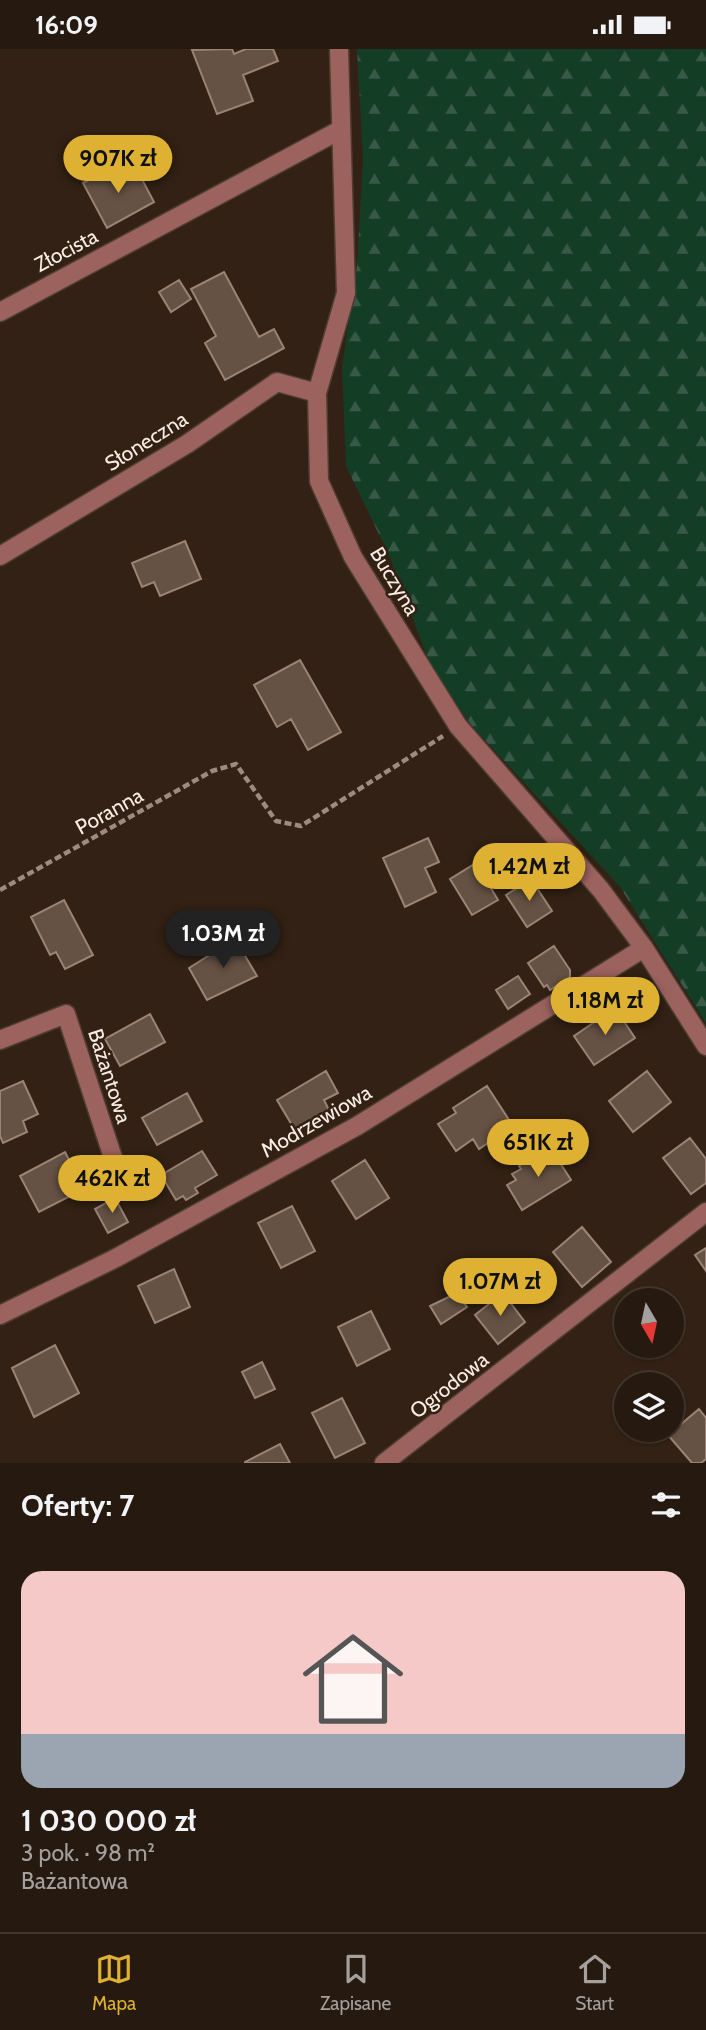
<!DOCTYPE html>
<html lang="pl">
<meta charset="utf-8">
<style>
body{margin:0;font-family:Cabin,sans-serif;background:#32261d;color:#f1f3f6;height:100vh;display:flex;flex-direction:column;font-size:26px;white-space:nowrap}
*{box-sizing:border-box;margin:0}
p{font-size:23px;color:#a4a09e}
.icon{flex:none;width:38px;height:38px;fill:none;stroke:currentColor;stroke-width:2;stroke-linecap:round;stroke-linejoin:round}
.map{position:relative;height:1414px;overflow:hidden}
.sheet{display:flex;flex-direction:column;background:#26190f;flex:1}
.sheet>*{flex:none}
.needle{width:46px;rotate:171deg}
.fabs{position:absolute;left:614px;top:1239px;display:grid;gap:14px}
.fabs a{display:grid;place-items:center;width:70px;height:70px;border-radius:50%;background:#26190f;box-shadow:0 2px 5px #0004,0 0 0 2px #42382f;font-size:35px}
.price{position:absolute;translate:-50% -60px;padding:0 16px;border-radius:24px;background:#deb133;color:#111;font-size:23px;line-height:46px;filter:drop-shadow(0 2px 4px #0008)}
.price::after{content:'';position:absolute;left:50%;top:42px;width:21px;height:16px;margin-left:-10px;background:inherit;clip-path:polygon(0 0,100% 0,50% 100%)}
.price.on{background:#222;color:#fff}
ul{padding:0;list-style:none}
li{display:grid;align-content:center;gap:14px;height:371px;padding:0 21px}
li span{display:grid;place-items:center;height:217px;border-radius:21px;color:#555}
li>.icon{margin-inline-start:auto}
span .icon{width:126px;height:126px;fill:#fffc;stroke-width:1}
li b{font-size:30px}
h2{display:flex;justify-content:space-between;align-items:center;height:84px;padding:0 21px;font-size:30px}
.status{display:flex;justify-content:space-between;align-items:center;height:49px;padding:0 35px;background:#26190f;direction:ltr}
.status svg{height:19px;fill:currentColor}
.menu{display:flex;justify-content:space-around;align-items:center;height:98px;border-top:2px solid #42382f;background:#26190f;font-size:19px;color:#a4a09e}
.menu a{display:grid;justify-items:center;gap:4px}
.menu .on{color:#deb133}
.map>svg:first-child{display:block}
.forest{fill:url(#forest-firs)}
.building{fill:#665244;stroke:#998475;stroke-width:2}
.lines{fill:none;stroke-linecap:round;stroke-linejoin:round}
.minor-casing{stroke:#4e3d31;stroke-width:21}
.path{stroke:#9b8c82;stroke-width:4.5;stroke-dasharray:7 3.5;stroke-linecap:butt}
.minor{stroke:#9b625e;stroke-width:18}
.labels{text-anchor:middle;dominant-baseline:central;stroke-width:5;stroke-linejoin:round;paint-order:stroke}
.street-label{font-size:21px;fill:#f8ece4;stroke:#322114}
</style>
<div class="status"><b>16:09</b><svg viewBox="0 0 49 12"><path d="M0 12V9h3v3zM5 12V6h3v6zM10 12V3h3v9zM15 12V0h3v12zM26 1h20v11H26zM47 4h2v5h-2z"/></svg></div>
<div class="map">
<svg width="706" height="1414" viewBox="0 0 706 1414">
<defs>
<pattern id="forest-firs" width="22" height="20" patternUnits="userSpaceOnUse" patternTransform="scale(1.75)"><rect width="22" height="20" fill="#143d26"/><path d="M5 1l3.5 6h-7zM16 11l3.5 6h-7z" fill="#375945"/></pattern>
</defs>
<rect width="100%" height="100%" fill="#322114"/>
<path class="forest" d="M357 0H706V974L620 838 472 677 432 621 389 506 346 417 342 318 357 217 363 111Z"/>
<path class="building" d="M232 0 234 5 246 0H273L278 12 243 26 253 52 217 65 192 1Z
M135 117 154 153 107 179 83 134 109 120 113 129Z
M224 223 259 288 274 280 284 299 225 331 205 294 216 287 191 240Z
M179 231 191 250 171 263 159 243Z
M185 492 201 530 160 547 154 533 142 538 132 514Z
M300 611 341 683 308 701 291 670 277 678 254 636Z
M428 789 439 813 425 819 436 843 405 858 383 809Z
M476 814 498 851 472 866 450 830Z
M531 830 552 862 527 878 506 846Z
M64 851 93 906 65 920 56 903 50 906 31 868Z
M235 890 257 927 207 951 189 919Z
M554 897 570 921V928L550 941 547 936 544 938 528 914Z
M518 927 530 945 508 960 496 941Z
M615 959 635 989 594 1016 574 987Z
M150 965 165 993 120 1017 105 990Z
M326 1022 338 1044 324 1051 330 1063 296 1083 277 1051Z
M647 1022 671 1053 633 1083 609 1052Z
M23 1032 38 1065 23 1072 27 1083 3 1094 0 1087V1042Z
M487 1037 513 1077 479 1100 473 1090 456 1102 438 1075 456 1064 453 1059Z
M187 1044 202 1072 157 1096 142 1069Z
M690 1089 706 1110V1134L691 1145 663 1109Z
M550 1098 571 1131 522 1161 507 1136 516 1131 512 1125 521 1120 519 1117Z
M202 1102 217 1126 195 1139 198 1144 186 1151 183 1147 176 1151 161 1126Z
M65 1103 84 1140 39 1163 20 1127Z
M365 1111 389 1149 356 1170 332 1132Z
M115 1149 128 1173 108 1184 95 1160Z
M292 1157 315 1202 281 1219 258 1174Z
M582 1178 611 1213 582 1238 553 1203Z
M706 1199V1222L695 1206Z
M174 1220 190 1258 155 1274 138 1237Z
M457 1244 467 1258 441 1275 430 1257Z
M503 1244 525 1273 498 1295 475 1266Z
M371 1262 390 1300 357 1317 338 1278Z
M55 1296 79 1344 34 1368 12 1319Z
M262 1313 275 1340 255 1349 242 1323Z
M342 1349 365 1394 335 1409 312 1364Z
M699 1360 706 1369V1410L701 1414H692L668 1386Z
M280 1395 290 1414H245V1413Z"/>
<g class="lines">
<defs>
<path id="minor" d="M339 0 346 244 317 344 319 432 353 508 458 677 601 841 644 899 706 997
M0 263 340 81
M0 507 187 395 277 333 317 344
M0 991 66 965 120 1130
M0 1266 116 1209 357 1077 644 899
M384 1414 706 1163"/>
</defs>
<use href="#minor" class="minor-casing"/>
<path class="path" d="M0 841 212 722 236 715 276 772 301 777 443 687"/>
<use href="#minor" class="minor"/>
</g>
<g class="labels">
<g class="street-label">
<text transform="translate(66 201) rotate(-28)">Złocista</text>
<text transform="translate(146 392) rotate(-32)">Słoneczna</text>
<text transform="translate(395 532) rotate(59)">Buczyna</text>
<text transform="translate(109 762) rotate(-29)">Poranna</text>
<text transform="translate(110 1027) rotate(72)">Bażantowa</text>
<text transform="translate(316 1072) rotate(-30)">Modrzewiowa</text>
<text transform="translate(449 1336) rotate(-38)">Ogrodowa</text>
</g>
</g>
</svg>
<div class="fabs">
<a><svg class="needle" viewBox="-14 -14 28 28"><path d="M0-13l5 13h-10z" fill="#e53935"/><path d="M0 13l5-13h-10z" fill="#a4a09e"/></svg></a>
<a><svg class="icon" aria-label="layers" viewBox="0 0 24 24"><path d="M12 4l9 5-9 5-9-5zM3 14l9 5 9-5"/></svg></a>
</div>
<b class="price" style="left:118px;top:146px">907K zł</b>
<b class="price" style="left:529px;top:854px">1.42M zł</b>
<b class="price on" style="left:223px;top:921px">1.03M zł</b>
<b class="price" style="left:605px;top:988px">1.18M zł</b>
<b class="price" style="left:538px;top:1130px">651K zł</b>
<b class="price" style="left:112px;top:1166px">462K zł</b>
<b class="price" style="left:500px;top:1269px">1.07M zł</b>
</div>
<section class="sheet">
<h2>Oferty: 7<svg class="icon" aria-label="filters" viewBox="0 0 24 24"><path d="M4 7h16M4 17h16"/><circle cx="9" cy="7" r="2"/><circle cx="15" cy="17" r="2"/></svg></h2>
<ul>
<li><span style="background:linear-gradient(#f6c9c9 75%,#9aa5b1 0)"><svg class="icon" aria-label="home" viewBox="0 0 24 24"><path d="M3 11l9-7 9 7M6 9v11h12V9"/></svg></span><div><b>1 030 000 zł</b><p>3 pok. · 98 m²</p><p>Bażantowa</p></div></li>
</ul>
</section>
<nav class="menu">
<a class="on"><svg class="icon" aria-label="map" viewBox="0 0 24 24"><path d="M3 6l6-2 6 2 6-2v14l-6 2-6-2-6 2zM9 4v14M15 6v14"/></svg>Mapa</a>
<a><svg class="icon" aria-label="saved" viewBox="0 0 24 24"><path d="M7 4h10v16l-5-4-5 4z"/></svg>Zapisane</a>
<a><svg class="icon" aria-label="home" viewBox="0 0 24 24"><path d="M3 11l9-7 9 7M6 9v11h12V9"/></svg>Start</a>
</nav>
